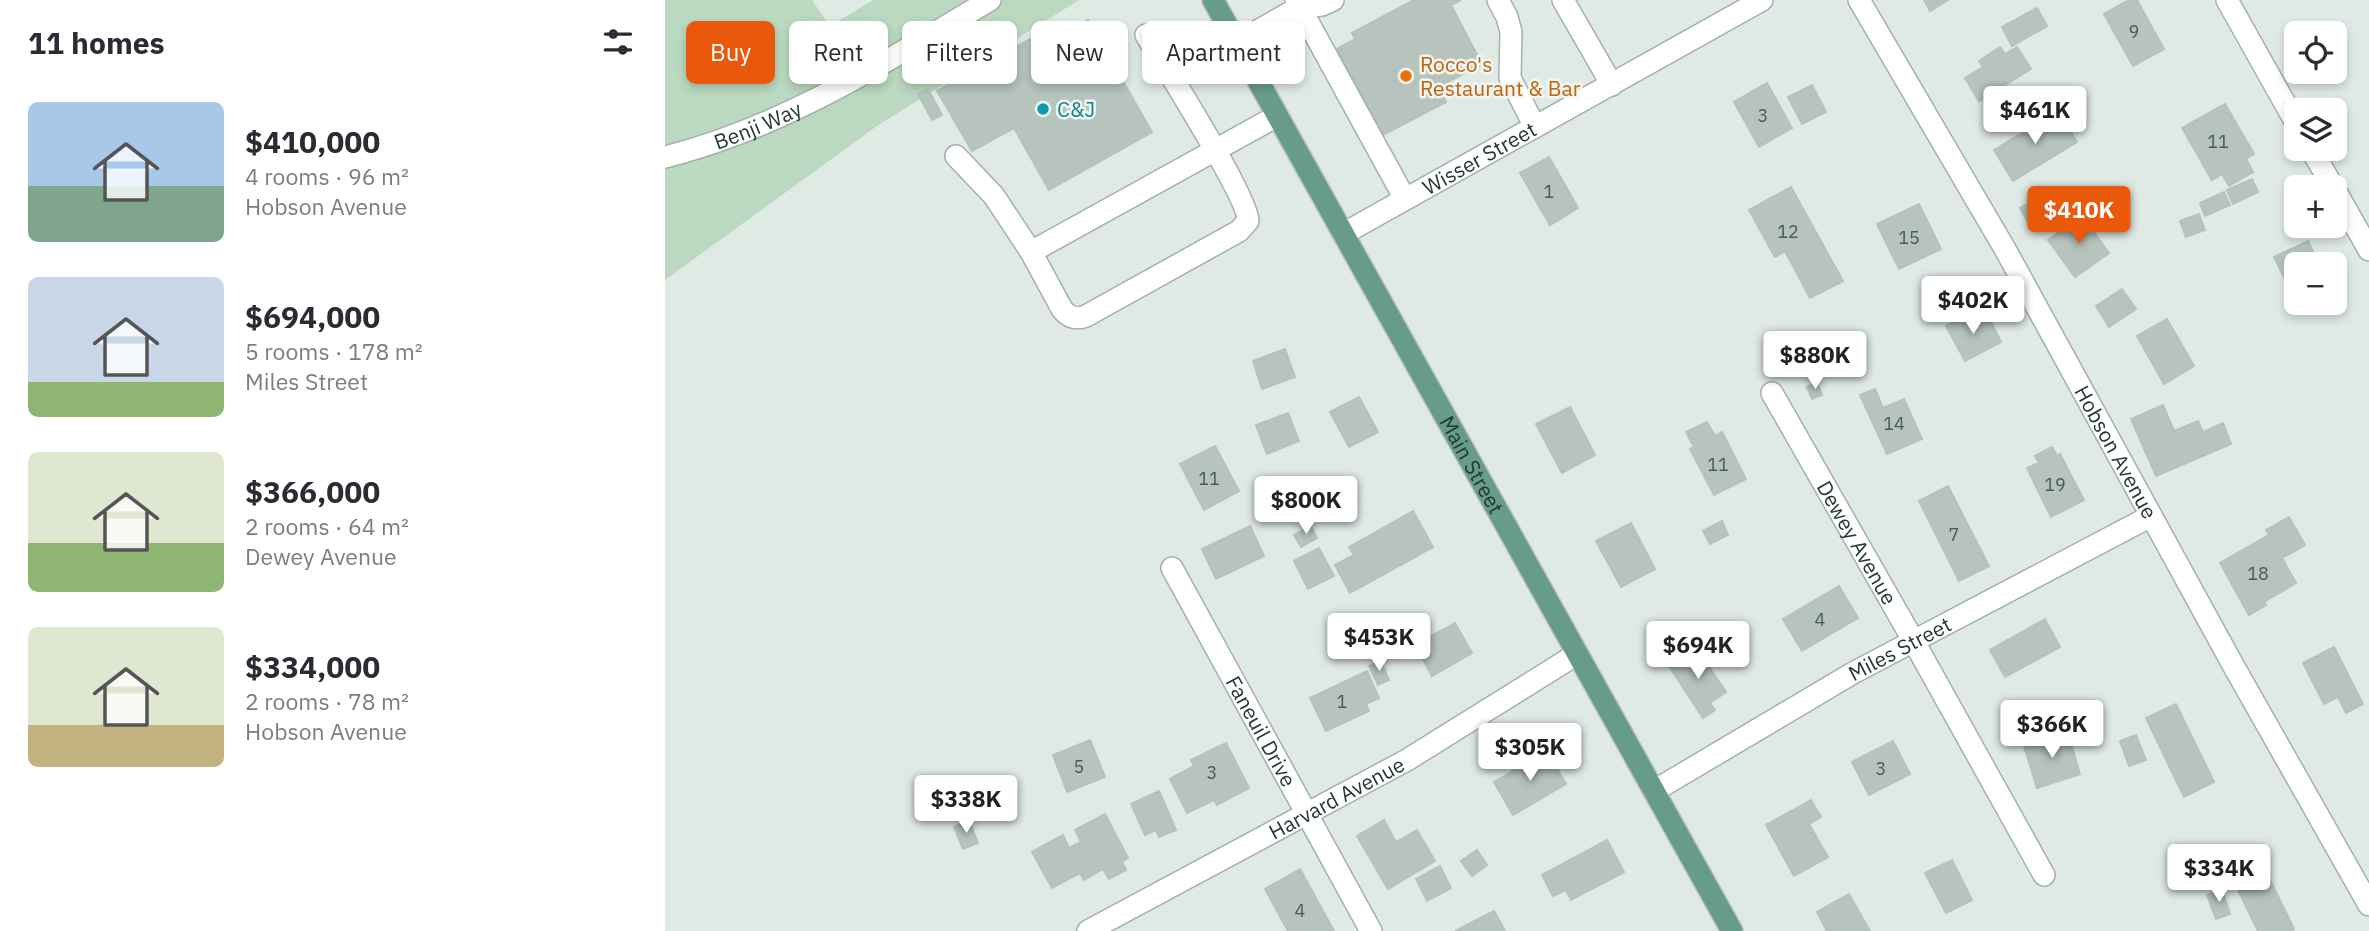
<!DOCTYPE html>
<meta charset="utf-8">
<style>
body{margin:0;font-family:"IBM Plex Sans",sans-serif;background:#f2f2f3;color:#2b2b33;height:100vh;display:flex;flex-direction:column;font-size:26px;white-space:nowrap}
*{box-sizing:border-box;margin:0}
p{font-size:23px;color:#7c7c81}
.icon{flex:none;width:38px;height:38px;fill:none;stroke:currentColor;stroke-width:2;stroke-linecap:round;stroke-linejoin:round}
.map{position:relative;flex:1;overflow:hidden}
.sheet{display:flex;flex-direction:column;background:#fff;width:665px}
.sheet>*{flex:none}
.hud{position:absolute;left:21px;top:21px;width:665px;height:63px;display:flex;gap:14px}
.fabs{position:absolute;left:1619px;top:21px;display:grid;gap:14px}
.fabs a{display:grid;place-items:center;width:63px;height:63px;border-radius:10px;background:#fff;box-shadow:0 4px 10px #0003;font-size:35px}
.price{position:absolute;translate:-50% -60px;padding:0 16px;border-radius:7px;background:#fff;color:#222;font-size:23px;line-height:46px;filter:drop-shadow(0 2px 4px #0008)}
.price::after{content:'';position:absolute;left:50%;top:42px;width:21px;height:16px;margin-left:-10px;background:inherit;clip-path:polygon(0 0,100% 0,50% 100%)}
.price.current{background:#ea580c;color:#fff}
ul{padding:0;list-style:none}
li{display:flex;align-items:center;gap:21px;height:175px;padding:0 28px}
li span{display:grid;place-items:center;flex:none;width:196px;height:140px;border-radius:10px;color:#555}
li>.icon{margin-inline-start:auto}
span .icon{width:84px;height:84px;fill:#fffc;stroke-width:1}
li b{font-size:30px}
h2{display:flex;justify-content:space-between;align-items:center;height:84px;padding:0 28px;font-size:30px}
.tag{padding:0 24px;border-radius:10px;background:#fff;box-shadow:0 4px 10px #0003;font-size:24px;line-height:63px}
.tag.current{background:#ea580c;color:#fff}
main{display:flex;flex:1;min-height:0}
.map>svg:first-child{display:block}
.green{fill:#bad9c0}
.building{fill:#b6c4bd;stroke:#b3c3bb;stroke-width:2}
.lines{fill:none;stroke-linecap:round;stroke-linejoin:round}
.minor-casing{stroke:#a3b1aa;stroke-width:24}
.major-casing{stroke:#bdc4c1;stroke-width:24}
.minor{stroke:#fff;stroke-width:21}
.major{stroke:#689c8a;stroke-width:21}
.food-dot{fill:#e8710a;stroke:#f0f7f3;stroke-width:2.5}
.culture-dot{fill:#0f9aa8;stroke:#f0f7f3;stroke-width:2.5}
.labels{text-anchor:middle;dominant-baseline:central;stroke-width:5;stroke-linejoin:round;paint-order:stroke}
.number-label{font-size:18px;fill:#475c53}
.food-label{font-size:21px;fill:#c56008;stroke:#f0f7f3;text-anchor:start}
.culture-label{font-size:21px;fill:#0d838f;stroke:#f0f7f3;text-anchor:start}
.street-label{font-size:21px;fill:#223930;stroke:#f0f7f3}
</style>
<main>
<section class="sheet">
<h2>11 homes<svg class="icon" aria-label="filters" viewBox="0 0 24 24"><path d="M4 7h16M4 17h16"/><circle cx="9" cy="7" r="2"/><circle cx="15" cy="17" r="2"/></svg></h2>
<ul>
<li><span style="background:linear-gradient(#a9c7e8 60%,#7fa58c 0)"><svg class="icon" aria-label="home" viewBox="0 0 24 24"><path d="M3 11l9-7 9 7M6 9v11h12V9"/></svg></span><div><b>$410,000</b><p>4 rooms · 96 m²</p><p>Hobson Avenue</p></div></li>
<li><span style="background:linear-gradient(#c9d6e8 75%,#8fb573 0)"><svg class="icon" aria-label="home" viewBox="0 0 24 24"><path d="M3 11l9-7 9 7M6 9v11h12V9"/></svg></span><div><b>$694,000</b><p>5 rooms · 178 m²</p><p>Miles Street</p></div></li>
<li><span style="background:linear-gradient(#dfe7d0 65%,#8fb573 0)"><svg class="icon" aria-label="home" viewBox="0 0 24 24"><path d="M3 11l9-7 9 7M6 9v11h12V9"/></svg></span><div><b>$366,000</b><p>2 rooms · 64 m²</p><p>Dewey Avenue</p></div></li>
<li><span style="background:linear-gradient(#dfe7d0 70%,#c2b280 0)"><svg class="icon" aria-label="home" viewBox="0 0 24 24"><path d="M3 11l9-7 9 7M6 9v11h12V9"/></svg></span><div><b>$334,000</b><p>2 rooms · 78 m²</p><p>Hobson Avenue</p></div></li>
</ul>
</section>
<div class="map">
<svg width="1704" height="931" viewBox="0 0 1704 931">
<rect width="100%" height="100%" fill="#e0eae4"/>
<path class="green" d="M0 0H147L165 26 208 0H414L212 126 0 280Z"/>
<path class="building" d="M749 0H796L786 5 817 64 773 87 781 102 718 135 672 49 690 39 687 33Z
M1259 0H1283L1265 11Z
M1464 0H1472L1499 49 1468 66 1439 14Z
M1372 8 1382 26 1347 46 1337 27Z
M423 20 487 132 384 190 349 128 307 151 272 91 365 39 371 49Z
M1335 47 1340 54 1352 47 1366 69 1314 101 1300 78 1318 67 1314 61Z
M1102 83 1127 128 1094 147 1069 102Z
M1147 85 1161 112 1137 124 1123 97Z
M263 89 277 115 267 120 253 94Z
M1560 104 1589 154 1581 159 1588 172 1564 186 1557 174 1547 180 1517 128Z
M1393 111 1412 142 1348 181 1329 150Z
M884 157 913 208 885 225 855 173Z
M1587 179 1593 192 1568 204 1562 190Z
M1126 187 1178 281 1145 298 1120 251 1110 257 1084 210Z
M1559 192 1565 205 1540 216 1535 203Z
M1379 195 1386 208 1362 221 1355 208Z
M1254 204 1276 249 1234 269 1212 224Z
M1534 214 1540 230 1521 237 1515 221Z
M1417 216 1444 253 1410 277 1383 240Z
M1643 241 1654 264H1631V293L1628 295 1609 257Z
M1457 289 1471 309 1444 327 1431 306Z
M1308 312 1314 324 1324 318 1336 342 1300 361 1281 326Z
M1502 319 1529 366 1499 384 1472 336Z
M620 349 630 377 597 389 588 361Z
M1152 383 1157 395 1147 399 1142 387Z
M1210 389 1218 408 1239 399 1257 439 1222 454 1195 395Z
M694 397 713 432 684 447 665 412Z
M1498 405 1509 431 1533 421 1538 432 1558 423 1566 444 1491 476 1466 419Z
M905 407 930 455 897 473 871 424Z
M623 413 634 441 602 454 591 425Z
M1042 422 1050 436 1057 432 1081 479 1049 495 1025 449 1029 447 1021 432Z
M550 446 574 491 539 510 515 464Z
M1387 447 1392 456 1395 454 1419 500 1386 517 1362 468 1374 463 1370 456Z
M1283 486 1324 566 1294 581 1254 501Z
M748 511 768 547 685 593 670 565 689 555 684 547Z
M1624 517 1640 545 1617 558 1631 583 1599 602 1601 605 1584 615 1555 563 1604 535 1601 530Z
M1057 521 1063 535 1045 544 1038 531Z
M966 523 990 569 956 587 931 541Z
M585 526 599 556 551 579 537 549Z
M646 526 652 538 636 547 629 535Z
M654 548 669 576 643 589 629 561Z
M1174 586 1193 618 1137 651 1118 619Z
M1380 619 1395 647 1340 677 1325 650Z
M790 623 807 653 767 676 750 645Z
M1669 647 1698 704 1681 713 1673 697 1659 704 1638 663Z
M1031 648 1061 692 1045 703 1050 710 1038 718 1004 666Z
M716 661 724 680 713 685 704 666Z
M702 671 714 698 701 704 704 711 661 731 645 698Z
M1511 704 1549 782 1519 797 1481 718Z
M1403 733 1415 774 1372 788 1359 746Z
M1471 735 1481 760 1464 766 1455 741Z
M425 740 440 777 402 792 388 755Z
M1228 741 1245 774 1204 795 1187 762Z
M561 743 584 788 552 805 549 800 522 813 505 779 529 766 526 760Z
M882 751 901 784 848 815 829 782Z
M494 791 511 830 494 837 491 830 480 835 466 804Z
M1146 800 1156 817 1144 824 1163 857 1129 876 1101 825Z
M440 814 463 858 457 862 461 870 444 879 438 869 419 880 415 873 387 888 367 852 398 835 404 848 416 842 410 830Z
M719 820 731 842 752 830 770 861 723 889 692 836Z
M304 821 313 843 298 849 289 827Z
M942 840 959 872 906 900 901 890 888 896 877 875Z
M1589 847 1629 929 1626 931H1593L1559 861Z
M812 850 822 865 807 876 796 861Z
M1287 860 1307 900 1281 913 1260 873Z
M775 866 786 888 762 901 751 879Z
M635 869 669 931H623L600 889Z
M1557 890 1565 914 1551 919 1542 895Z
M1184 894 1205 931H1162L1152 912Z
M829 911 840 931H790Z"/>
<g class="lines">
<defs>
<g id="minor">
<path d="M631 0 740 199"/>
<path d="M833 0 842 17 846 32 845 78 870 127"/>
<path d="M898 0 947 85"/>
<path id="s1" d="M1194 0 1340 249 1568 665 1704 905"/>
<path d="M1562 0 1631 123"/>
<path d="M481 35C498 63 584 199 583 221L574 231 421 316C411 320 403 317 397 309L366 252 612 116"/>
<path d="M571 43 635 7 657 5 668 0"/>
<path d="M1646 149 1668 187"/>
<path d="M291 156 329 196 366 252"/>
<path id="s2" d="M0 157C117 128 222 61 325 0"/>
<path d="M1670 190 1704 250"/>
<path id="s3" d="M678 234 1097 0"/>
<path id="s4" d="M1107 393 1248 640 1379 875"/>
<path id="s5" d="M507 568 706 931"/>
<path id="s6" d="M989 791 1188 673 1486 516"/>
<path id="s7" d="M423 931 742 760 912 654"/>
</g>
<g id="major">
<path id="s8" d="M548 0 1067 931"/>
</g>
</defs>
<use href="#minor" class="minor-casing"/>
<use href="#major" class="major-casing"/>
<use href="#minor" class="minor"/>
<use href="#major" class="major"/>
</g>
<circle class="food-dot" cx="741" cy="76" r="7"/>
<circle class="culture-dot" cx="378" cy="109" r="7"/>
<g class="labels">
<g class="number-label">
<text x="1469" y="31">9</text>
<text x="1098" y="115">3</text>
<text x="1553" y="141">11</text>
<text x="884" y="191">1</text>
<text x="1123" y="231">12</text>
<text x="1244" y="237">15</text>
<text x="1229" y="423">14</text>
<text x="1053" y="464">11</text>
<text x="544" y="478">11</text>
<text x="1390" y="484">19</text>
<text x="1289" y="534">7</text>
<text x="1593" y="573">18</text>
<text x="1155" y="619">4</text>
<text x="677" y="701">1</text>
<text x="414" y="766">5</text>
<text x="1216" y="768">3</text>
<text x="547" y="772">3</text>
<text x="635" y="910">4</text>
</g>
<g class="food-label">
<text x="755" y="64">Rocco's<tspan x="755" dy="24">Restaurant &amp; Bar</tspan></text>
</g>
<g class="culture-label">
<text x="392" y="109">C&amp;J</text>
</g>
<g class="street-label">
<text stroke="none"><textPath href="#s2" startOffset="98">Benji Way</textPath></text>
<text stroke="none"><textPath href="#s3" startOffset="156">Wisser Street</textPath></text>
<text stroke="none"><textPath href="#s1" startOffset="520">Hobson Avenue</textPath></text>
<text stroke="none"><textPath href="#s8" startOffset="532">Main Street</textPath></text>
<text stroke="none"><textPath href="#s4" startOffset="172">Dewey Avenue</textPath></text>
<text stroke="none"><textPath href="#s6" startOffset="284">Miles Street</textPath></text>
<text stroke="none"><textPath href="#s5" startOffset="186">Faneuil Drive</textPath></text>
<text stroke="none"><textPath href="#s7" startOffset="282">Harvard Avenue</textPath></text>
</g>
</g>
</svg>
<div class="fabs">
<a><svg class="icon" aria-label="locate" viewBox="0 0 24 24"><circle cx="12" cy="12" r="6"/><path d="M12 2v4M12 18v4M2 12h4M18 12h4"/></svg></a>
<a><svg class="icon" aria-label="layers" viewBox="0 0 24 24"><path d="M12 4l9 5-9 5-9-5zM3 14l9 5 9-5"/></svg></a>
<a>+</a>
<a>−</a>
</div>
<b class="price" style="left:1370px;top:146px">$461K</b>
<b class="price current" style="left:1414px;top:246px">$410K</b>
<b class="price" style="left:1308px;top:336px">$402K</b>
<b class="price" style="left:1150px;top:391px">$880K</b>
<b class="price" style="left:641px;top:536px">$800K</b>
<b class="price" style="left:714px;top:673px">$453K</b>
<b class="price" style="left:1033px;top:681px">$694K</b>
<b class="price" style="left:1387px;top:760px">$366K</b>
<b class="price" style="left:865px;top:783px">$305K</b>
<b class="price" style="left:301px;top:835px">$338K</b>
<b class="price" style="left:1554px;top:904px">$334K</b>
<div class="hud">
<a class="tag current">Buy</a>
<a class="tag">Rent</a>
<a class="tag">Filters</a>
<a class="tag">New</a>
<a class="tag">Apartment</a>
</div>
</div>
</main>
